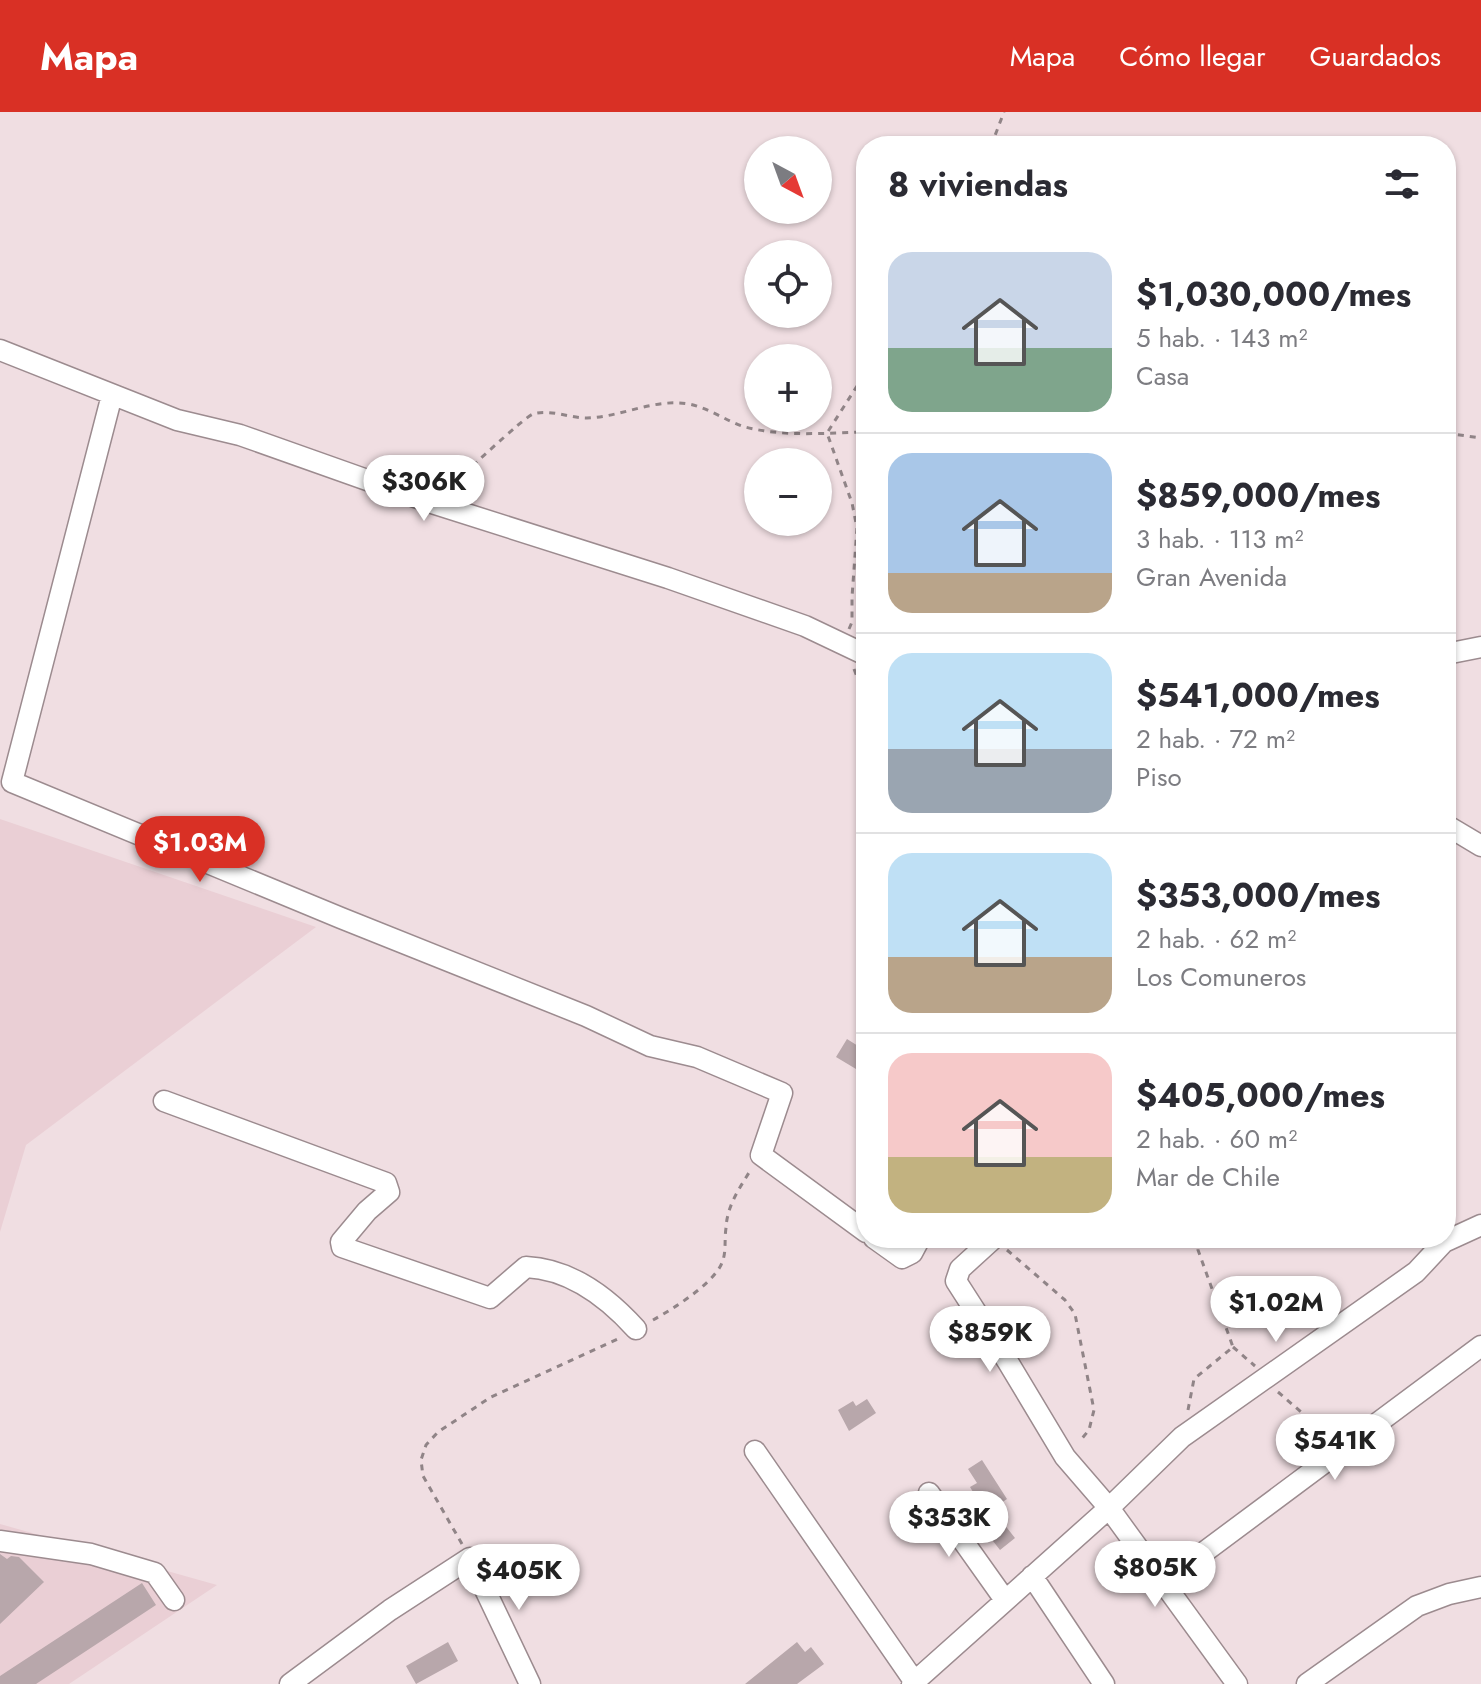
<!DOCTYPE html>
<html lang="es">
<meta charset="utf-8">
<style>
body{margin:0;font-family:Jost,sans-serif;background:#f2f2f3;color:#2b2b33;height:100vh;display:flex;flex-direction:column;font-size:30px;white-space:nowrap}
*{box-sizing:border-box;margin:0}
p{font-size:26px;color:#7c7c81}
.icon{flex:none;width:44px;height:44px;fill:none;stroke:currentColor;stroke-width:2;stroke-linecap:round;stroke-linejoin:round}
.map{position:relative;flex:1;overflow:hidden}
.side{position:absolute;left:856px;top:24px;width:600px;height:1112px;display:flex;flex-direction:column;background:#fff;border-radius:32px;box-shadow:0 2px 6px #0004}
.side>*{flex:none}
.needle{width:52px;rotate:139deg}
.buttons{position:absolute;left:744px;top:24px;display:grid;gap:16px}
.buttons a{display:grid;place-items:center;width:88px;height:88px;border-radius:50%;background:#fff;box-shadow:0 2px 6px #0004;font-size:40px}
.price{position:absolute;translate:-50% -68px;padding:0 18px;border-radius:28px;background:#fff;color:#222;font-size:26px;line-height:52px;filter:drop-shadow(0 2px 4px #0008)}
.price::after{content:'';position:absolute;left:50%;top:48px;width:24px;height:18px;margin-left:-12px;background:inherit;clip-path:polygon(0 0,100% 0,50% 100%)}
.price.on{background:#d93025;color:#fff}
ul{padding:0;list-style:none}
li{display:flex;align-items:center;gap:24px;height:200px;padding:0 32px}
li+li{border-top:2px solid #e1e1e2}
li span{display:grid;place-items:center;flex:none;width:224px;height:160px;border-radius:24px;color:#555}
li>.icon{margin-inline-start:auto}
span .icon{width:96px;height:96px;fill:#fffc;stroke-width:1}
li b{font-size:34px}
h2{display:flex;justify-content:space-between;align-items:center;height:96px;padding:0 32px;font-size:34px}
header{display:flex;align-items:center;gap:48px;box-sizing:border-box;height:112px;padding:0 40px;background:#d93025;color:#fff}
header strong{font-size:38px}
nav{display:flex;gap:44px;margin-inline-start:auto;font-size:28px}
.map>svg:first-child{display:block}
.built{fill:#eacfd5}
.building{fill:#b8a7ab}
.lines{fill:none;stroke-linecap:round;stroke-linejoin:round}
.minor-casing{stroke:#9c8b8f;stroke-width:23}
.path{stroke:#908487;stroke-width:3;stroke-dasharray:6 6;stroke-linecap:butt}
.minor{stroke:#fff;stroke-width:20}
</style>
<header>
<strong>Mapa</strong>
<nav><a>Mapa</a><a>Cómo llegar</a><a>Guardados</a></nav>
</header>
<div class="map">
<svg width="1481" height="1572" viewBox="0 0 1481 1572">
<rect width="100%" height="100%" fill="#f0dee2"/>
<path class="built" d="M0 707 316 815 26 1033 0 1120Z
M0 1412 217 1473 69 1572H0Z"/>
<path class="building" d="M847 927 866 939 856 957 836 945Z
M867 1287 876 1301 849 1319 838 1298 853 1289 856 1294Z
M982 1348 1007 1387 994 1396 986 1385 979 1390 970 1375 977 1371 968 1357Z
M1000 1407 1015 1426 1000 1438 985 1419Z
M0 1442 7 1447 11 1444 19 1445 44 1470 0 1512Z
M142 1471 156 1493 36 1572H0V1564Z
M448 1530 458 1549 416 1572 406 1554Z
M797 1530 805 1540 811 1535 824 1552 797 1572H745Z"/>
<g class="lines">
<defs>
<path id="minor" d="M0 238 177 308 240 323 432 391 668 466 805 514 866 543
M112 283 12 670 341 806 586 904 650 934 697 945 782 981 761 1043 866 1120
M1446 542 1481 535
M1446 713 1481 734
M164 989 386 1071 389 1080 367 1099 341 1130 342 1135 490 1186 526 1155C571 1157 608 1186 636 1217
M874 1126 902 1146 912 1141 920 1126
M994 1126 960 1157 956 1169 1008 1250 1065 1345 1109 1396 1237 1572
M755 1339 914 1569
M929 1381 1005 1488
M0 1429 91 1442 155 1461 174 1488
M1032 1464 1104 1572
M1164 1470 1481 1234
M290 1572 390 1498 470 1446 530 1572
M912 1572 1109 1396 1182 1325 1416 1160 1444 1130 1481 1113
M1307 1572 1417 1494 1449 1482 1481 1475"/>
</defs>
<use href="#minor" class="minor-casing"/>
<path class="path" d="M991 34 1004 0
M1446 321 1481 326
M446 378C459 367 524 305 533 302 551 297 569 306 587 306 622 305 654 286 689 292 709 296 726 309 745 315 784 325 826 321 866 320
M849 517 852 510V485L857 416 852 391 827 321 866 260
M854 557 866 587
M1007 1138 1065 1188 1075 1202 1094 1298 1089 1318 1079 1330
M653 1208C673 1197 711 1173 721 1153 727 1141 724 1129 726 1116 727 1094 739 1077 750 1059
M1233 1235 1255 1254
M1278 1280 1308 1306 1339 1317
M1188 1298 1194 1267 1233 1235 1198 1138V1126
M462 1432 423 1364 421 1348 426 1333 438 1320 491 1285 618 1227"/>
<use href="#minor" class="minor"/>
</g>
</svg>
<div class="buttons">
<a><svg class="needle" viewBox="-14 -14 28 28"><path d="M0-13l5 13h-10z" fill="#e53935"/><path d="M0 13l5-13h-10z" fill="#7c7c81"/></svg></a>
<a><svg class="icon" aria-label="locate" viewBox="0 0 24 24"><circle cx="12" cy="12" r="6"/><path d="M12 2v4M12 18v4M2 12h4M18 12h4"/></svg></a>
<a>+</a>
<a>−</a>
</div>
<b class="price" style="left:424px;top:411px">$306K</b>
<b class="price on" style="left:200px;top:772px">$1.03M</b>
<b class="price" style="left:1276px;top:1232px">$1.02M</b>
<b class="price" style="left:990px;top:1262px">$859K</b>
<b class="price" style="left:1335px;top:1370px">$541K</b>
<b class="price" style="left:949px;top:1447px">$353K</b>
<b class="price" style="left:1155px;top:1497px">$805K</b>
<b class="price" style="left:519px;top:1500px">$405K</b>
<section class="side">
<h2>8 viviendas<svg class="icon" aria-label="filters" viewBox="0 0 24 24"><path d="M4 7h16M4 17h16"/><circle cx="9" cy="7" r="2"/><circle cx="15" cy="17" r="2"/></svg></h2>
<ul>
<li><span style="background:linear-gradient(#c9d6e8 60%,#7fa58c 0)"><svg class="icon" aria-label="home" viewBox="0 0 24 24"><path d="M3 11l9-7 9 7M6 9v11h12V9"/></svg></span><div><b>$1,030,000/mes</b><p>5 hab. · 143 m²</p><p>Casa</p></div></li>
<li><span style="background:linear-gradient(#a9c7e8 75%,#b9a48a 0)"><svg class="icon" aria-label="home" viewBox="0 0 24 24"><path d="M3 11l9-7 9 7M6 9v11h12V9"/></svg></span><div><b>$859,000/mes</b><p>3 hab. · 113 m²</p><p>Gran Avenida</p></div></li>
<li><span style="background:linear-gradient(#bfe0f5 60%,#9aa5b1 0)"><svg class="icon" aria-label="home" viewBox="0 0 24 24"><path d="M3 11l9-7 9 7M6 9v11h12V9"/></svg></span><div><b>$541,000/mes</b><p>2 hab. · 72 m²</p><p>Piso</p></div></li>
<li><span style="background:linear-gradient(#bfe0f5 65%,#b9a48a 0)"><svg class="icon" aria-label="home" viewBox="0 0 24 24"><path d="M3 11l9-7 9 7M6 9v11h12V9"/></svg></span><div><b>$353,000/mes</b><p>2 hab. · 62 m²</p><p>Los Comuneros</p></div></li>
<li><span style="background:linear-gradient(#f6c9c9 65%,#c2b280 0)"><svg class="icon" aria-label="home" viewBox="0 0 24 24"><path d="M3 11l9-7 9 7M6 9v11h12V9"/></svg></span><div><b>$405,000/mes</b><p>2 hab. · 60 m²</p><p>Mar de Chile</p></div></li>
</ul>
</section>
</div>
